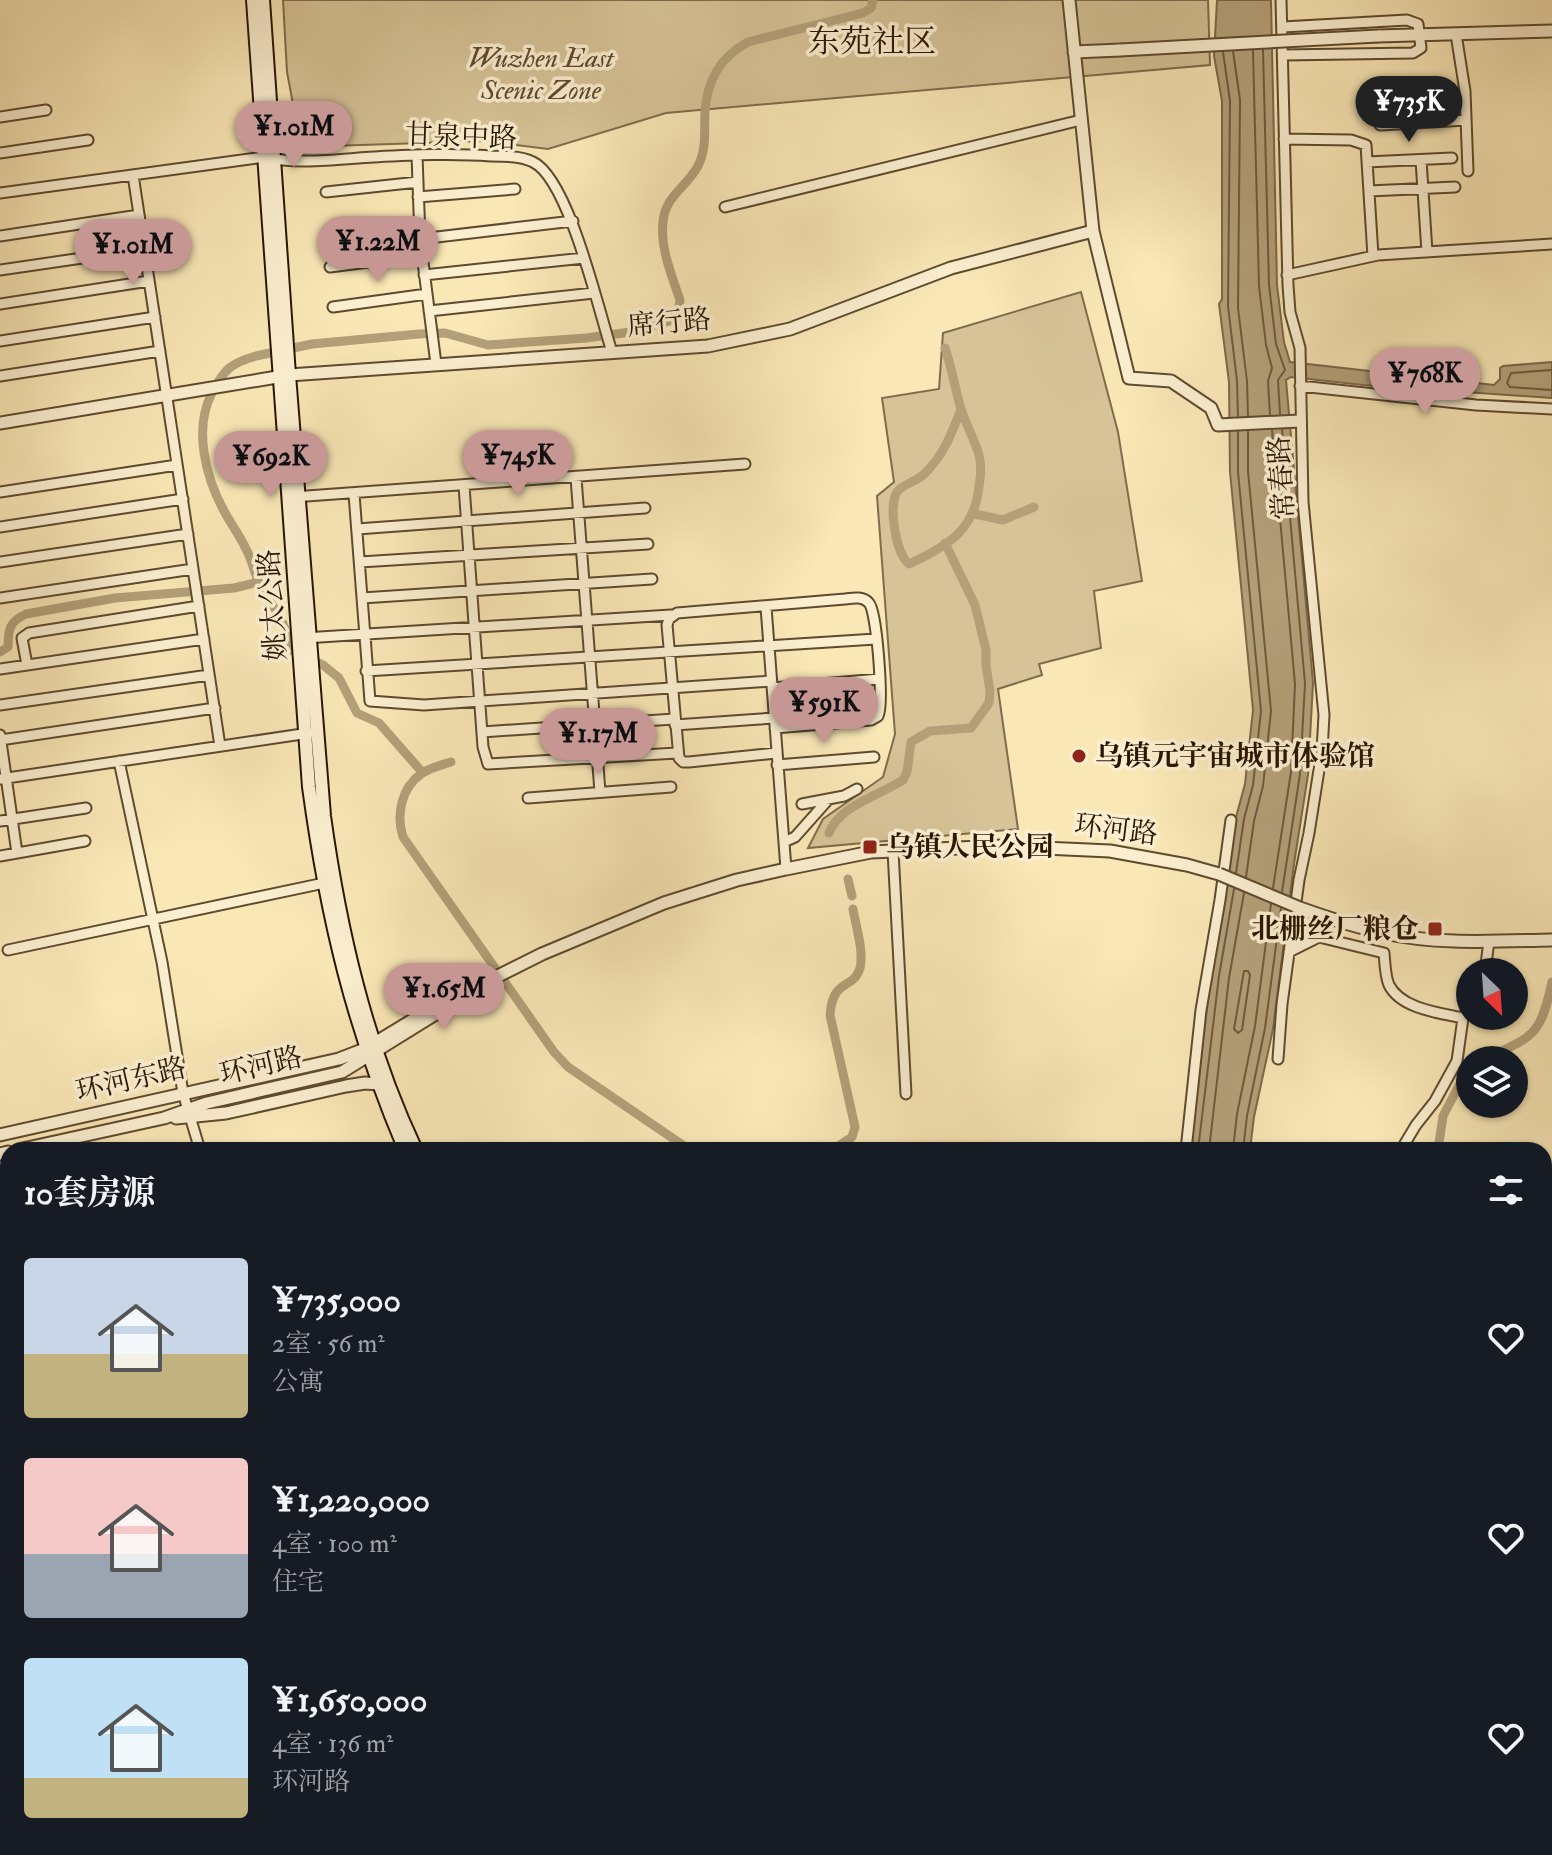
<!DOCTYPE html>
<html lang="zh">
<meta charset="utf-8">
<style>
body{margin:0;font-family:"IM FELL Double Pica","Noto Serif SC",serif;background:#20242c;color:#f1f3f6;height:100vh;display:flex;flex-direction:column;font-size:30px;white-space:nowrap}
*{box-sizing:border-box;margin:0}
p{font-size:26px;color:#9ea1a6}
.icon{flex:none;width:44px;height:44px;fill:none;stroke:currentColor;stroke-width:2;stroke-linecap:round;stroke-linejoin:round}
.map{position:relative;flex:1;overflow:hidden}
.side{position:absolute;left:0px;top:1142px;width:1552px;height:714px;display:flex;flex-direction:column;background:#171b24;border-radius:24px 24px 0 0;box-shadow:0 2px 6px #0004}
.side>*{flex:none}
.needle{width:52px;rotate:155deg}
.controls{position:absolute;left:1456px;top:958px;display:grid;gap:16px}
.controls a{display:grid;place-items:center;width:72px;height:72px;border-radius:50%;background:#171b24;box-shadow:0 2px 6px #0004;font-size:40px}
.price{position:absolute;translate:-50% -68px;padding:0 18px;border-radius:28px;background:#c59692;color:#111;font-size:26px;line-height:52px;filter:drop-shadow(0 2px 4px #0008)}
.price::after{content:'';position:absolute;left:50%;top:48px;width:24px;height:18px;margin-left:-12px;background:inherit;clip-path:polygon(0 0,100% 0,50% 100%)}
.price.active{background:#222;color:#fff}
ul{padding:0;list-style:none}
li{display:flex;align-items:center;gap:24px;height:200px;padding:0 24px}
li span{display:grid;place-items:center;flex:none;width:224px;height:160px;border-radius:8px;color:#555}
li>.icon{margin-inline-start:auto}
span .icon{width:96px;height:96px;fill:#fffc;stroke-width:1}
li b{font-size:34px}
h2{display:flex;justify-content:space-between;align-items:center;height:96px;padding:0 24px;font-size:34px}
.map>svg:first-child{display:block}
.green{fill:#d6c397;stroke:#806c4c;stroke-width:2}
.water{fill:#b3a079;stroke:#7c6849;stroke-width:2}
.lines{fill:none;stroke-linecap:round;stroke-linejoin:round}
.shore{stroke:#6e5a3e;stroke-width:2}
.canal{stroke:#b3a079;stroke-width:9}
.minor-casing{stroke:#5e4a2f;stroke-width:13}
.tertiary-casing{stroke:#5e4a2f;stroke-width:15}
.secondary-casing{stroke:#2a1502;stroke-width:16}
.minor{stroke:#fbefd0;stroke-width:9}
.tertiary{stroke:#fbefd0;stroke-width:11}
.secondary{stroke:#fbefd0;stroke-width:12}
.tertiary-bridge-casing{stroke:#5e4a2f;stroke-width:15;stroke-linecap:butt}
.tertiary-bridge{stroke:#fbefd0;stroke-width:11}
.poi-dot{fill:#8f2418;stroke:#fbefd0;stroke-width:3}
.labels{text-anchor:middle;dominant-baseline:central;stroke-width:7;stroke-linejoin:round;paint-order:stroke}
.park-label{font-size:28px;font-style:italic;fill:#5e492f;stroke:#fbefd0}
.street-label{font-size:28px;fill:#2a1502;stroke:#fbefd0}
.poi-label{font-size:28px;font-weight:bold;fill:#2a1502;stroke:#fbefd0;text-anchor:start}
.quarter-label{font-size:32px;fill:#2a1502;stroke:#fbefd0}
</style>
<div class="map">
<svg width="1552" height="1855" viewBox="0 0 1552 1855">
<rect width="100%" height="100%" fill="#f9e7b6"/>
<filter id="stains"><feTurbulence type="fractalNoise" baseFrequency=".0025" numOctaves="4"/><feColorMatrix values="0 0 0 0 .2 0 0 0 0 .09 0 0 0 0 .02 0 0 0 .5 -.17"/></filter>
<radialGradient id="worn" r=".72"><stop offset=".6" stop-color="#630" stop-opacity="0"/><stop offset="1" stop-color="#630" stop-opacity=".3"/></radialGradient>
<path class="green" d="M283 0H1208L1210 65 666 113 548 149 483 141 301 147 287 72Z
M1081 292 1118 432 1142 581 1094 591 1101 648 1039 664 1042 675 998 689 1018 829 808 848 823 819 883 777 895 734 877 496 894 482 882 398 939 389 943 333Z"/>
<path class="water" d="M1217 0H1271L1277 285 1284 342 1290 362 1494 385 1500 379V368L1503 366 1552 362V398L1363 385 1291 377 1286 380 1313 683 1308 775 1294 864 1273 1029 1254 1117 1250 1150H1190L1211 975 1236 817 1245 784 1253 710 1230 472 1229 382 1219 304 1222 299V101L1214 56Z
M1033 1848H1103V1852H1091L1090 1855H1031Z"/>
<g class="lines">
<path class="shore" d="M1253 50 1259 286 1266 345 1272 368 1268 381 1270 415
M1263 50 1269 285 1276 344 1285 370 1278 380 1280 414
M1233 51 1240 100 1238 308 1247 381 1248 416
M1223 52 1230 101 1228 306 1237 381 1238 417
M1552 370 1511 373 1507 383 1510 387 1552 390
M1282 429 1305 683 1300 774 1282 892
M1272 430 1295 684 1291 772 1273 888
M1236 873 1244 819 1253 785 1261 711 1238 472V432
M1246 877 1254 821 1263 786 1271 711 1248 471V431
M1244 971H1248L1250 975 1242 1030 1238 1033 1234 1029Z
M1198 1150 1219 976 1234 889
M1209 1150 1229 978 1244 893
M1233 1150 1237 1114 1255 1026 1271 904
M1243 1150 1247 1116 1265 1028 1281 908"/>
<path class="canal" d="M945 348C952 368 955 389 961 409 966 424 974 439 979 455 982 466 981 475 979 486 975 530 948 546 909 564 896 554 888 507 897 492 903 484 915 482 923 475 943 457 952 433 961 409
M975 514 1003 520 1034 507
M0 652 8 647C8 629 10 621 26 614L115 598 234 588 259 582
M451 762C441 765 429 768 421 774 401 788 396 816 403 837L554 1052 568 1067 690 1150
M422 772 379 723 357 713 339 678 323 665 289 649C287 619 272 608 259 583 254 572 252 560 246 549 240 536 231 524 224 511 206 478 193 429 212 393 224 370 230 363 256 356L312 344 419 334 445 333 488 345 586 338 631 332 673 320 679 307 680 300C672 276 660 248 663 222 665 196 686 188 698 166 707 148 704 131 705 112 707 80 720 57 748 42L863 13 871 8 873 0
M829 833C839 806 880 795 903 780L907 772 911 742 930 731 971 728 989 703 990 691 986 666V650L975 605 945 543
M848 879 852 896
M1483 1060C1531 1036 1540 1040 1552 982
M832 1150 852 1137 855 1127 830 1015C833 977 853 991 860 968 864 951 856 927 853 909
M1438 1150 1443 1116 1465 1074 1470 1069
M0 1507 8 1505
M1544 1587H1552
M264 1855V1848
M338 1855 356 1849 373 1848"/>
<defs>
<path id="minor" d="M1283 27 1407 20 1418 24 1421 48 1413 53 1283 55
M1456 34 1465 91 1468 171
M0 117 46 110
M1380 125 1466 120
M1284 139 1351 140 1366 145 1373 256
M0 153 88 140
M417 155 420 239 436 364
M1421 160 1427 252
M1367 162 1452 158
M133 175 220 746
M1369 191 1455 187
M326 192 418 182
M0 193 264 157C299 165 339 159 374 157 413 155 451 153 491 156 504 156 521 156 533 162 569 179 599 312 612 352
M418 197 515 189
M725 207 1081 120
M328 232 419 221
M0 236 139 215
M420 239 573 221
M330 267 422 255
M0 270 144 249
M424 275 584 258
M1287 275 1378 255 1552 244
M0 304 149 281
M333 307 427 294
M429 311 594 293
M0 341 155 317
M0 376 160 351
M1300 386 1476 405 1552 409
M576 478 600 792
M464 486 483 747 488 764 677 753
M0 492 177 465
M354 494 370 701 424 705 771 681
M293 497 745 464
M0 527 183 499
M357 529 645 508
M0 562 188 534
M360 562 648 544
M0 598 193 569
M362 598 652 579
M766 607 786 869
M304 638 671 615
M27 665 22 638 29 633 199 606
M0 669 204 639
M366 671 876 639
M772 688 880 679
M0 705 209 675
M675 725 774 718
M775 728 871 720 878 716C884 705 877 612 869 603 863 596 853 598 845 599L677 613 669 619 667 625 679 758 683 762H689L776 753
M482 732 674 719
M0 735 17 853
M0 740 215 708
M119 761 162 962 183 1093 200 1150
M777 765 874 757
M0 779 309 733
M528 798 671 787
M802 804 844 796 857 789
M0 821 86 808
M784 842 795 837 827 801
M893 851 906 1094
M0 856 85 841
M8 950 329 882
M1289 952 1319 937 1384 953C1385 963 1385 976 1389 985 1401 1009 1440 1013 1463 1018
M1485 972 1489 941
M1278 1059 1282 1004 1299 880 1309 833 1322 751 1324 715 1303 502 1300 348 1290 312 1288 285 1281 0
M1186 1150 1201 1010 1220 900 1231 820
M1401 1150 1416 1125 1435 1101 1457 1061 1463 1018 1470 1004
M786 1848 788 1855
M848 1855 874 1848"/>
<path id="tertiary" d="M1069 0 1093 231 1129 378 1171 381 1211 408 1218 425 1300 421
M1378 36 1552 31
M1074 52 1120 50
M0 423 289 375 708 346 790 329 951 268 1093 231
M1300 908C1328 918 1355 927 1384 933 1439 945 1496 941 1552 940
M176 1118 226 1113 346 1086 365 1083 379 1084
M0 1135 339 1059 365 1049 452 996
M18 1150 164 1118 207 1103 342 1072 492 979 542 954 664 903 737 880 786 869 871 852 1002 846 1110 851 1187 865 1219 874
M0 1154 8 1152"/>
<path id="secondary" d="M253 0 309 787C327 919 353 1027 405 1150
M263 0 289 375 324 816C340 931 366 1044 416 1150
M1204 1848 1216 1855"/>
</defs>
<use href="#minor" class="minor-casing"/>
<use href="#tertiary" class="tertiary-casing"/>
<use href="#secondary" class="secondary-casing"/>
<use href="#minor" class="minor"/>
<use href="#tertiary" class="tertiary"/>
<use href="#secondary" class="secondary"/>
<defs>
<path id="tertiary-bridge" d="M1120 50 1378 36
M1219 874 1300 908"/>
</defs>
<use href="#tertiary-bridge" class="tertiary-bridge-casing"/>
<use href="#tertiary-bridge" class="tertiary-bridge"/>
</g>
<g class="poi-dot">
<circle cx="1079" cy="756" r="8"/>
<rect x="862" y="839" width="16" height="16" rx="4"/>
<rect x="1427" y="921" width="16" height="16" rx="4"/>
</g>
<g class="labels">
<g class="park-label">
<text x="541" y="58">Wuzhen East<tspan x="541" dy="32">Scenic Zone</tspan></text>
</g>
<g class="street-label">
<text transform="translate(461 137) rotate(2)">甘泉中路</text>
<text transform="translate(669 323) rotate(-5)">席行路</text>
<text transform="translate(1282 478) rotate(-94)">常春路</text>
<text transform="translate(273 605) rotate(-94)">姚太公路</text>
<text transform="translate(1116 830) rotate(7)">环河路</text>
<text transform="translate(261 1066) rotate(-13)">环河路</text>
<text transform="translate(131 1080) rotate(-13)">环河东路</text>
</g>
<g class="poi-label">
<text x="1095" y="756">乌镇元宇宙城市体验馆</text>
<text x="886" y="847">乌镇人民公园</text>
<text x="1419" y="929" text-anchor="end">北栅丝厂粮仓</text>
</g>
<g class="quarter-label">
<text x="872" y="42">东苑社区</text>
</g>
</g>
<rect width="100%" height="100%" filter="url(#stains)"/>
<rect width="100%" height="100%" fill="url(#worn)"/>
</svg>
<div class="controls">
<a><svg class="needle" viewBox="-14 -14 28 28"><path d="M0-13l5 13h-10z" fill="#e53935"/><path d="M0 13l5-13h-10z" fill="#9ea1a6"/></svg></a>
<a><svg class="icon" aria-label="layers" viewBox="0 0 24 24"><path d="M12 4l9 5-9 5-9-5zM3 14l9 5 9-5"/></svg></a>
</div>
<b class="price active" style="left:1409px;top:144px">¥735K</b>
<b class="price" style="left:294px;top:169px">¥1.01M</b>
<b class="price" style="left:378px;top:284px">¥1.22M</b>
<b class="price" style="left:133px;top:287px">¥1.01M</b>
<b class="price" style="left:1425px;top:416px">¥768K</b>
<b class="price" style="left:518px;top:498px">¥745K</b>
<b class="price" style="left:271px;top:499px">¥692K</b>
<b class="price" style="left:824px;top:745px">¥591K</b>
<b class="price" style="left:598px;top:776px">¥1.17M</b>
<b class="price" style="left:444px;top:1031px">¥1.65M</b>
<section class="side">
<h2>10套房源<svg class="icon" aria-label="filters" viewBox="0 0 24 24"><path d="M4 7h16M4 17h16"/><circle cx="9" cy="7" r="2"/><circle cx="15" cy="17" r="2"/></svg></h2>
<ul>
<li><span style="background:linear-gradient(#c9d6e8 60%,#c2b280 0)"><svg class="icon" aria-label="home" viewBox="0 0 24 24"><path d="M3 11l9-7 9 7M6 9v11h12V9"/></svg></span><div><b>¥735,000</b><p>2室 · 56 m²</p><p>公寓</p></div><svg class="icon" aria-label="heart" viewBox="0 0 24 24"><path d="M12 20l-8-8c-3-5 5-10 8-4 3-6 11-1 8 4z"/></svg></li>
<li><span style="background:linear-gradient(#f6c9c9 60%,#9aa5b1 0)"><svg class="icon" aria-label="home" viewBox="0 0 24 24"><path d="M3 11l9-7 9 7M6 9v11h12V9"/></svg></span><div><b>¥1,220,000</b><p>4室 · 100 m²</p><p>住宅</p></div><svg class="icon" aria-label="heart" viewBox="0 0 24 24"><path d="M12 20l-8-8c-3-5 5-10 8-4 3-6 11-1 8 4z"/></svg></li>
<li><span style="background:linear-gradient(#bfe0f5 75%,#c2b280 0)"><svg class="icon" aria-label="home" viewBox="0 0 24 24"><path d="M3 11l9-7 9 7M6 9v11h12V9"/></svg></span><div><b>¥1,650,000</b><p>4室 · 136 m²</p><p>环河路</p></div><svg class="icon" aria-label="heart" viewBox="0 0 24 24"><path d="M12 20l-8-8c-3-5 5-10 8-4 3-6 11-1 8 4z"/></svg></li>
</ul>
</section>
</div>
